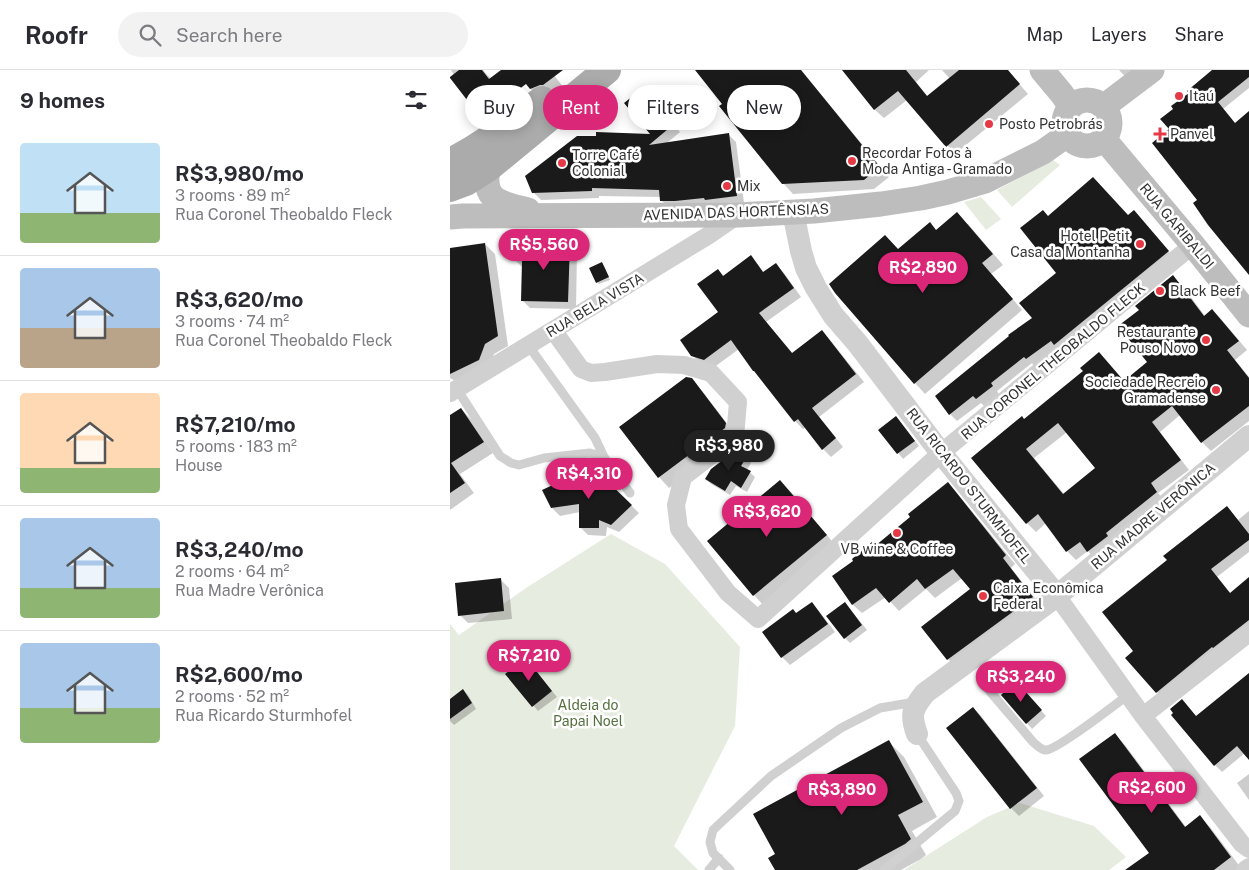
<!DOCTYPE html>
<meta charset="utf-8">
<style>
body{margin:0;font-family:"Public Sans",sans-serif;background:#f2f2f3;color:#2b2b33;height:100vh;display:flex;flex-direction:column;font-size:19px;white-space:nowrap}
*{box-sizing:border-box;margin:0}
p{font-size:16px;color:#7c7c81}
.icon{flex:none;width:28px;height:28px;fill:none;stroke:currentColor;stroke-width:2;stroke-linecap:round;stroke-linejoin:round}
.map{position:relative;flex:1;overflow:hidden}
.details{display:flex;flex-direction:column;background:#fff;width:450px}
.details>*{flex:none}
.top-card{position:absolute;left:15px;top:15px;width:475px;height:45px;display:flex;gap:10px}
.price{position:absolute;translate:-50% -42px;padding:0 11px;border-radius:18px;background:#db2777;color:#fff;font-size:16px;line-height:32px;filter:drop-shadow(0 1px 2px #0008)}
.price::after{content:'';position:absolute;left:50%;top:30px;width:15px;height:11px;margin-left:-8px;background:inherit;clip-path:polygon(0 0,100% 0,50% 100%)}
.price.selected{background:#222;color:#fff}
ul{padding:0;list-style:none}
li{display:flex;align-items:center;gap:15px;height:125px;padding:0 20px}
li+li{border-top:1px solid #e1e1e2}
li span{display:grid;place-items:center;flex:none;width:140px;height:100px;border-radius:5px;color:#555}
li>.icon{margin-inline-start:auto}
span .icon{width:60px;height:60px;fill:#fffc;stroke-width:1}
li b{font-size:21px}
h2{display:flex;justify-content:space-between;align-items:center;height:60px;padding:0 20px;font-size:21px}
.tag{padding:0 18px;border-radius:22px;background:#fff;box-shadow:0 2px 12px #0003;font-size:18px;line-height:45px}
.tag.selected{background:#db2777;color:#fff}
header{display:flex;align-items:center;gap:30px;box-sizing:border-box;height:70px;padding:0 25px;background:#fff;border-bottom:1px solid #e1e1e2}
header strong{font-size:24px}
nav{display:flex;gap:28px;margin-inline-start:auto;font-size:18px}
.search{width:350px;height:45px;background:#f2f2f3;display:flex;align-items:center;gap:12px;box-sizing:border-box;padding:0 18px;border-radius:28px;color:#7c7c81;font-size:19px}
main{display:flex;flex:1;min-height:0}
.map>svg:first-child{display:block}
.green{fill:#e6ecdf}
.shadow{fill:#0003;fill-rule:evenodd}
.building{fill:#1a1a1a;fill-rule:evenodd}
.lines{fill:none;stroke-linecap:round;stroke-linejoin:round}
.service{stroke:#d0d0d0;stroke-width:9}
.minor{stroke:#d0d0d0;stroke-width:18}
.tertiary{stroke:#d0d0d0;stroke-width:22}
.secondary{stroke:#bdbdbd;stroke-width:25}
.primary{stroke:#ababab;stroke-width:28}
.poi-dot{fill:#e63946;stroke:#fff;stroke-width:2}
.labels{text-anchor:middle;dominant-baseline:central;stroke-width:5;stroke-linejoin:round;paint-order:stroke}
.poi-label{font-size:14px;fill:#333;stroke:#fff;text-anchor:start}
.street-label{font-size:14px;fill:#333;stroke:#fff}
.park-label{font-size:14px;fill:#56703f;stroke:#fff}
</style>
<header>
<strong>Roofr</strong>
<div class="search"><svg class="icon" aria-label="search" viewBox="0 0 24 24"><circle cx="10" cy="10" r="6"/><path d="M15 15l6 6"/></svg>Search here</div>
<nav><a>Map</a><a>Layers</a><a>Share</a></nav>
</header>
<main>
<section class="details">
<h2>9 homes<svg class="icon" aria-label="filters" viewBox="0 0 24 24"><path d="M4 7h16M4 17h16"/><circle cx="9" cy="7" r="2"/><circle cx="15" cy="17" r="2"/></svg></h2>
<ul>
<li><span style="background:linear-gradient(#bfe0f5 70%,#8fb573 0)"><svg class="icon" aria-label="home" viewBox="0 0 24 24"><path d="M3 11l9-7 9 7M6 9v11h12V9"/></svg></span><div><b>R$3,980/mo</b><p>3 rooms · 89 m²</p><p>Rua Coronel Theobaldo Fleck</p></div></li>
<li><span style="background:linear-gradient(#a9c7e8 60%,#b9a48a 0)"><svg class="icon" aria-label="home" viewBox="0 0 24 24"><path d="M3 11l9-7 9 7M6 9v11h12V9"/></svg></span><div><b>R$3,620/mo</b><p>3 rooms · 74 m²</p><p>Rua Coronel Theobaldo Fleck</p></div></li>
<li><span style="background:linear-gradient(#ffd9b3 75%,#8fb573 0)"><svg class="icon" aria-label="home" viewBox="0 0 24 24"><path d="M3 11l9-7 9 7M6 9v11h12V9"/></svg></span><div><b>R$7,210/mo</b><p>5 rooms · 183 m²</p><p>House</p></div></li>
<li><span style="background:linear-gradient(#a9c7e8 70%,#8fb573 0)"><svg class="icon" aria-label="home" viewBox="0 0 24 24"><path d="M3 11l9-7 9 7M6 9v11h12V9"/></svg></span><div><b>R$3,240/mo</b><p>2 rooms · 64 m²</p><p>Rua Madre Verônica</p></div></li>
<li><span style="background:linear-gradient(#a9c7e8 65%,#8fb573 0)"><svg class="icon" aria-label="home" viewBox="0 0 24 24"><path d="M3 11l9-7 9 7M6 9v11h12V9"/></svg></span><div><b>R$2,600/mo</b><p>2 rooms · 52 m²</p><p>Rua Ricardo Sturmhofel</p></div></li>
</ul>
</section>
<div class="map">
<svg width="799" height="800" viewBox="0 0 799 800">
<rect width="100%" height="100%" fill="#fff"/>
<path class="green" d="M603 90 610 95 562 137 547 120Z
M531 127 551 149 536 160 514 132Z
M161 464 215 494 290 577 285 656 224 776 248 800H0V554L9 565 76 518Z
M570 733 644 756 676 787 659 800H454L537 747Z"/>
<path class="shadow" d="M1 0H33L66 38 41 57 31 47Z
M67 0H100L114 18 104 25 92 29 81 19Z
M246 0H351L439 107 424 119 343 124 333 113Z
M394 0H479L466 12 478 27 500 9 492 0H557L578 24 505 84 457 30 434 48 425 40Z
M669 0H702L683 15Z
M765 0H799V18L773 39 785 54 799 42V203L749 130 721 60 725 39Z
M200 27 230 62 217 73 279 65 286 72 294 133 219 138 211 130V127L149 126V128L91 130 83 122 203 65Z
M684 142 725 189 584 296 582 293 547 321 549 324 534 336 531 333 507 351 500 344 584 248 607 203 598 147H678Z
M480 154 487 161 518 154 553 195 541 204 572 240 475 324 465 313Z
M35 174 45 184 58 276 44 284 39 300 11 314 0 308V179Z
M119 174 127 182 126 239 80 238 72 230 73 198 65 190Z
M301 187 314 203 325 194 334 203 351 227 316 252 343 284 372 262 380 270 414 312 369 347 393 377 381 387 373 379 356 357 353 359 345 351 289 279 263 298 251 294 242 285 270 242 268 200 274 206Z
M154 196 160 210 149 214 147 212Z
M723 207 732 215 755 246 762 241 771 249 797 280 785 290 799 307V351L761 381 752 372 730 345 710 362 739 400 708 423 715 431 646 490 638 481 626 490 617 481 596 453 586 462 577 453 574 350 675 312 699 293 690 240ZM617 362 647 399 614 424 584 388Z
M241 309 252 321 286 365 285 369 219 418 209 407Z
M11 339 21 349 43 383 10 404 24 423 0 440V346Z
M446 347 469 376 453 389 430 360Z
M296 387 301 393 297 400 305 407 297 422 286 416 280 425 261 414 256 409Z
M155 410 189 443 169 462 157 457 156 466 138 465 130 457V442L110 446 102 438Z
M330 412 341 422 386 476 314 536 304 525Z
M498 414 507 423 565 494 561 498 592 537 508 599 498 589 473 557 521 520 512 508 485 528 476 519 449 541 436 527 412 543 402 534 426 477 462 447Z
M777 438 788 450 799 441V482L767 507 781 524 799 509V562L714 629 707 622 685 582 718 491Z
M51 510 59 518 62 549 18 553 10 545Z
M361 533 369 541 385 562 340 595 332 587 346 545Z
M400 539 417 560 400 573 395 568Z
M80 594 107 627 88 641 57 604Z
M799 605V688L795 683 772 702 765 695 732 631 747 647Z
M571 618 596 646 582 659 553 625Z
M13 620 18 625 26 639 4 655 0 651V630Z
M523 638 531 646 594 726 569 746 561 738Z
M665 665 675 675 736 757 750 747 760 757 791 798 789 800H677L700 783Z
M439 672 454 687 487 747 462 761 476 785 471 789 451 800H326L327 785Z
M799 704V730L787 713Z"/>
<path class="building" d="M9 0H32L39 9 51 0H113L93 15H90L80 19 76 14 31 48 0 8V7Z
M245 0H351L430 97 414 110 332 114 269 36 272 34Z
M392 0H456L477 26 509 0H558L570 14 496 77 448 21 424 40Z
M762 0H799V7L768 32 785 53 799 41V205L758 155 743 133 747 130 702 73 719 59 710 49 723 39 721 36 739 23 737 21Z
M193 18 224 54 199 75 279 63 287 126 255 130 254 128 225 131H210L209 120 142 118V121L82 123 75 106 127 66H146V62L200 64 174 33Z
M643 107 678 145 684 140 719 181 604 275 601 271 576 289 574 287 541 313 543 316 526 329 523 326 499 345 485 326 559 266 558 265 582 248 569 233 606 203 570 158 593 140 598 146Z
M507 142 543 184 532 193 563 229 464 314 385 223 379 214 435 165 448 179 480 152 486 160Z
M64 171 120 173 118 232 71 231 72 191H64Z
M35 173 48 266 35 274 29 290 0 304V178Z
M301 185 313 202 326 193 344 218 309 243 342 283 372 260 406 304 362 338 386 368 372 380 348 349 344 352 304 301H303L281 270 254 290 241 286 230 270 268 242 247 214 268 199 273 206Z
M152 192 159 207 146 213 139 198Z
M723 205 754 246 762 239 789 271 777 280 799 308V336L751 373 722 336 702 352 731 390 701 413 707 422 656 463 658 466 637 482 630 472 616 482 588 444 576 454 521 388 572 346 574 349 633 301 630 298 649 282 674 311 697 292 668 256 689 240 685 236ZM608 353 645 398 613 424 576 379Z
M236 307 242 308 276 353 275 358 208 408 169 357Z
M11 338 34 372 1 393 15 413 0 423V345Z
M446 346 465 371 447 384 428 360Z
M286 380 297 386 291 396 301 401 291 418 281 411 275 421 255 409 261 399Z
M122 406 155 409 182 435 161 455 149 450V458H129V434L101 438 92 420Z
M330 410 377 465 303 526 257 471Z
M498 412 556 485 553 488 583 527 497 590 471 557 520 519 503 499 475 519 467 509 439 533 426 518 402 535 382 506 403 491 402 489 422 472 425 476 460 447 458 444Z
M777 436 799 464V470L761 499 780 523 799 507V550L763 578 762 577 706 623 675 588 683 581 652 542 717 490 713 486Z
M51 508 54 541 8 546 5 513Z
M362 532 378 554 331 588 312 562 343 539 346 543Z
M395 532 412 555 394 569 376 546Z
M76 588 102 621 82 637 55 604Z
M799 603V690L787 676 764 696 721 645 723 643 720 639 732 629 746 646Z
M566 611 592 640 576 654 551 625Z
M13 619 22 633 0 649V629Z
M523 637 587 718 560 739 496 658Z
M665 663 735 757 750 745 781 787 764 800H675L699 783 629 689Z
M439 670 473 732 448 745 461 769 455 774 407 800H325L318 788 325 784 303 744Z"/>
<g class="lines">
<path class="service" d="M78 275 145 368 154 387
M7 319 50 386 61 393 69 395 94 388 140 383 154 387 180 423
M537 618 583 672C587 675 591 680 596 680 607 680 666 634 678 625
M259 800 269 788
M280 800 263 783 260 772 263 760 321 706 391 658 430 638 465 632
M434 800 505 741 509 731 506 723 467 664"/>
<path class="minor" d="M103 260 131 299 141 303 155 302 207 294 234 295 261 303 288 332 285 367 233 407 226 435 229 459 278 523 308 549 491 383 684 223 743 175
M0 323 259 165 288 145
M607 526 693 646 792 774 799 779
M693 646 799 563
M795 800 799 797"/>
<path class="tertiary" d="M343 142 351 181 356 198 366 218 383 245 408 274 491 383 607 526
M467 664C460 645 462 639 475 623L607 526 799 366"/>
<path class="secondary" d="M592 0 612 24 621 37
M614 53a23 23 0 1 1 46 0a23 23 0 1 1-46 0Z
M653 37 702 0
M654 69 743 175 799 245
M38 98C32 132 51 133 78 140
M0 147 13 146 288 145 364 141 431 134 471 128 498 122 535 111 593 82 617 65"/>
<path class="primary" d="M0 92C34 75 61 53 92 30
M0 118 16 112 38 98 157 0"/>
</g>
<g class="poi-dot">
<circle cx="729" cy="26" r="5"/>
<circle cx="539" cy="54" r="5"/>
<path d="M707.5 56.5h5v5h5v5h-5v5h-5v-5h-5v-5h5z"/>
<circle cx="402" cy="91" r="5"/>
<circle cx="112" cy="93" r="5"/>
<circle cx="277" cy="116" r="5"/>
<circle cx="690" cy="174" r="5"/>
<circle cx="710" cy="221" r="5"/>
<circle cx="756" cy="270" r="5"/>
<circle cx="766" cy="320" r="5"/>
<circle cx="447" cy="463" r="5"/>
<circle cx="533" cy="526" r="5"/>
</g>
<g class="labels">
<g class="poi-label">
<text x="739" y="26">Itaú</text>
<text x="549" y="54">Posto Petrobrás</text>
<text x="720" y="64">Panvel</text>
<text x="412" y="83">Recordar Fotos à<tspan x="412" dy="16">Moda Antiga - Gramado</tspan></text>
<text x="122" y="85">Torre Café<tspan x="122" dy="16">Colonial</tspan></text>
<text x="287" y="116">Mix</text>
<text x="680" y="166" text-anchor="end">Hotel Petit<tspan x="680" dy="16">Casa da Montanha</tspan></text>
<text x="720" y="221">Black Beef</text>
<text x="746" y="262" text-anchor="end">Restaurante<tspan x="746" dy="16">Pouso Novo</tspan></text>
<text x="756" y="312" text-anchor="end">Sociedade Recreio<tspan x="756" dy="16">Gramadense</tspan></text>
<text x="447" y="479" text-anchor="middle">VB wine &amp; Coffee</text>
<text x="543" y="518">Caixa Econômica<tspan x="543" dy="16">Federal</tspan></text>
</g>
<g class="street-label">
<text transform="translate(286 142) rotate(-2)">AVENIDA DAS HORTÊNSIAS</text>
<text transform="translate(727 156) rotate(50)">RUA GARIBALDI</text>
<text transform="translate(145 235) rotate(-31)">RUA BELA VISTA</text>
<text transform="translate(603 291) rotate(-40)">RUA CORONEL THEOBALDO FLECK</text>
<text transform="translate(519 416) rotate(52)">RUA RICARDO STURMHOFEL</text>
<text transform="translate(703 446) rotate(-40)">RUA MADRE VERÔNICA</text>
</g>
<g class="park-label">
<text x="138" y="635">Aldeia do<tspan x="138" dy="16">Papai Noel</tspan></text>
</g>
</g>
</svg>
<b class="price" style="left:94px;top:201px">R$5,560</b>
<b class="price" style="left:473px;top:224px">R$2,890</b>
<b class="price selected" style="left:279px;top:402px">R$3,980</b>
<b class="price" style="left:139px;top:430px">R$4,310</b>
<b class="price" style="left:317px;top:468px">R$3,620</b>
<b class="price" style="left:79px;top:612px">R$7,210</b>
<b class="price" style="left:571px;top:633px">R$3,240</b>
<b class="price" style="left:702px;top:744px">R$2,600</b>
<b class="price" style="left:392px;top:746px">R$3,890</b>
<div class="top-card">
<a class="tag">Buy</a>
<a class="tag selected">Rent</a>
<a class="tag">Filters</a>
<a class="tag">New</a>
</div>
</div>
</main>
